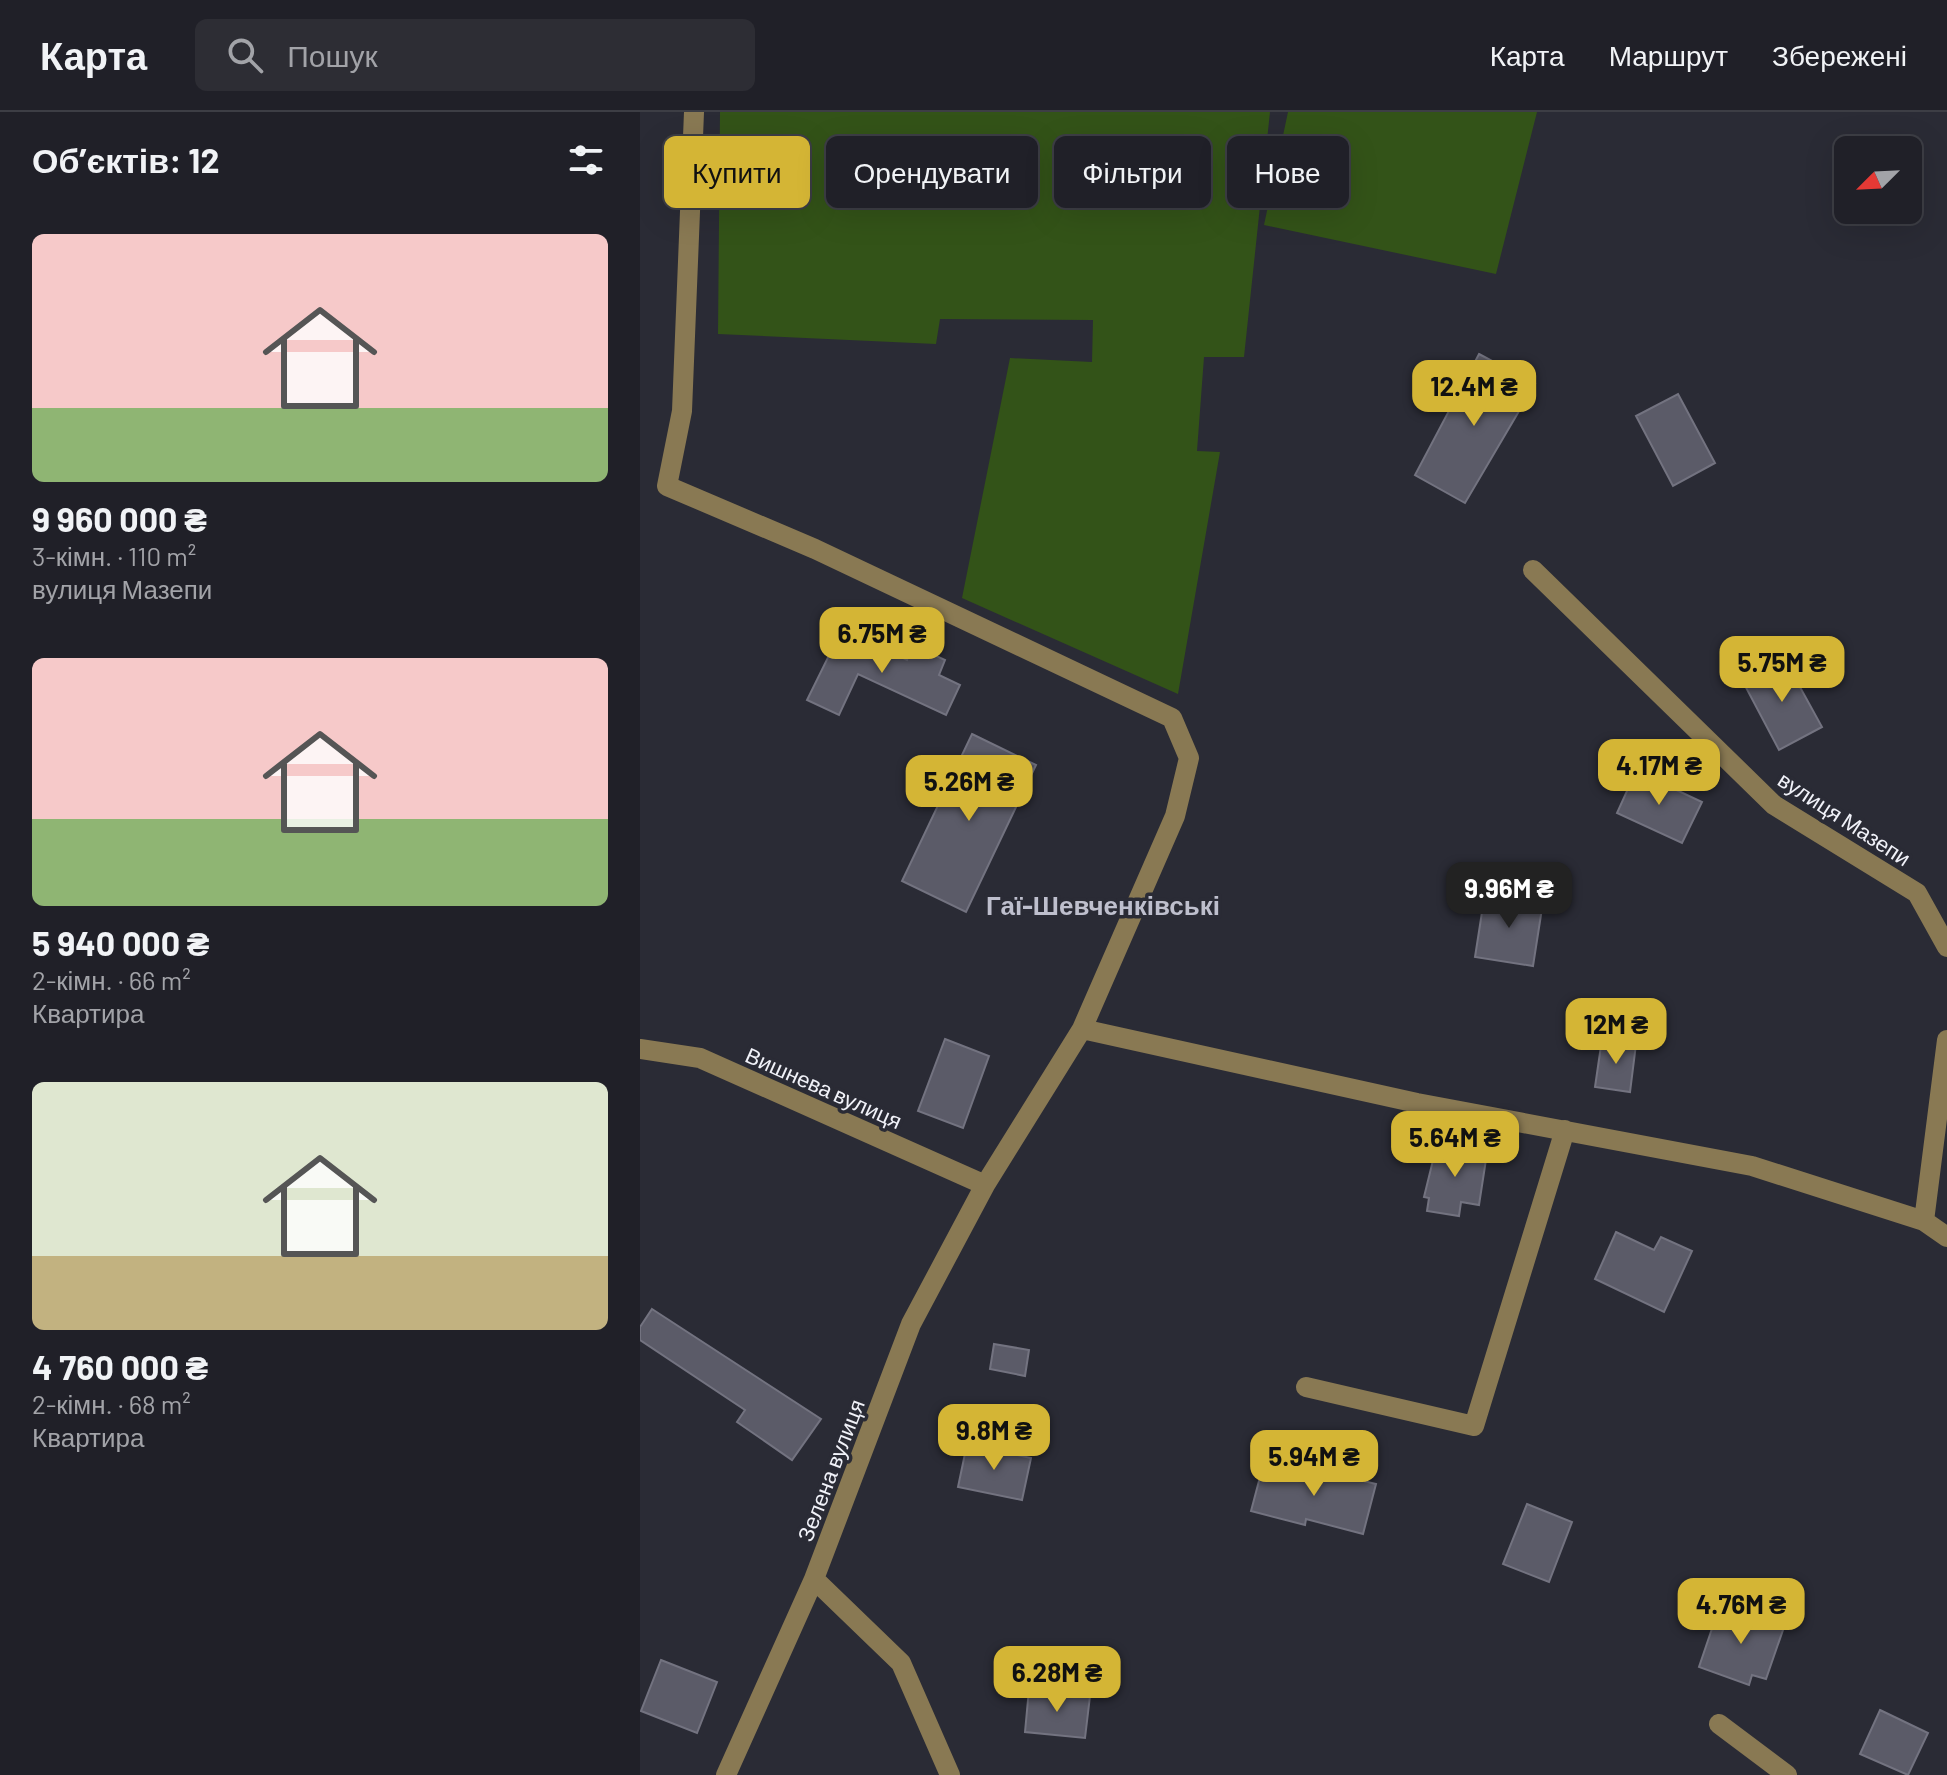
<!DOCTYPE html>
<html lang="uk">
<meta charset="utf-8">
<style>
body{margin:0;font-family:Barlow,sans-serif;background:#2d2d34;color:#f1f3f6;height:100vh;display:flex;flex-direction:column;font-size:30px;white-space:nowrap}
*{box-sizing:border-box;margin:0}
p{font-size:26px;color:#a2a3a8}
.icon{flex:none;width:44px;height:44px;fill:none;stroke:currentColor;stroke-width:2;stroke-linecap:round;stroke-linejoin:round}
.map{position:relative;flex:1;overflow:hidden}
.side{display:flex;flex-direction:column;background:#202028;width:640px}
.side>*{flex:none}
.hud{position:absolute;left:24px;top:24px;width:760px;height:72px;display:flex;gap:16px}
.needle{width:52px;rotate:246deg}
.tools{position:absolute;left:1194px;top:24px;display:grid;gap:16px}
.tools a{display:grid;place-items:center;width:88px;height:88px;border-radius:12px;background:#202028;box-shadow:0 8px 32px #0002,0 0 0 2px #3d3e45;font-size:40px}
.price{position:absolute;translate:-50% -68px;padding:0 18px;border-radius:16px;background:#d4b535;color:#111;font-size:26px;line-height:52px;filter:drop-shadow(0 2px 4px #0008)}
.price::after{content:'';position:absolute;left:50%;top:48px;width:24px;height:18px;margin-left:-12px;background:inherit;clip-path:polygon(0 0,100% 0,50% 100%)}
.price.current{background:#222;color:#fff}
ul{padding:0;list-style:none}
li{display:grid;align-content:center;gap:16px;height:424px;padding:0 32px}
li span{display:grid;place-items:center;height:248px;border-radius:12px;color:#555}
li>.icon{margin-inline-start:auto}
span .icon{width:144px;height:144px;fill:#fffc;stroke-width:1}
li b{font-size:34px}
h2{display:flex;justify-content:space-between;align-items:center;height:96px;padding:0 32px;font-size:34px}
.tag{padding:0 28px;border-radius:12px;background:#202028;box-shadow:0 8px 32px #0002,0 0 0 2px #3d3e45;font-size:28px;line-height:72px}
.tag.current{background:#d4b535;color:#111}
header{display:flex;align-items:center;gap:48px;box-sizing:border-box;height:112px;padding:0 40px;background:#202028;border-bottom:2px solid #3d3e45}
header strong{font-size:38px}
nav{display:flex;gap:44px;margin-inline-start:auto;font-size:28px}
.search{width:560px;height:72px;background:#2d2d34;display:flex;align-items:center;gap:20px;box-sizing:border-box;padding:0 28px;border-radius:12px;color:#a2a3a8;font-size:30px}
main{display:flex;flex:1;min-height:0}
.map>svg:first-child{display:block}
.green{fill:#335318}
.building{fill:#5b5b68;stroke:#737380;stroke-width:2}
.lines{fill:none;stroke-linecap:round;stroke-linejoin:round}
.minor{stroke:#897953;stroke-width:20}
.labels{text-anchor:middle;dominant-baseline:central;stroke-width:7;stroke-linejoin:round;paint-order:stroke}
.street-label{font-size:22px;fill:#f1f2f9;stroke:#2a2b35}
.quarter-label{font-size:26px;font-weight:bold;fill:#bebfcd;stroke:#2a2b35}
</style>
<header>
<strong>Карта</strong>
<div class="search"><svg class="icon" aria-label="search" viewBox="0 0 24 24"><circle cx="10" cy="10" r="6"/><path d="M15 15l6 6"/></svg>Пошук</div>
<nav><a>Карта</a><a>Маршрут</a><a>Збережені</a></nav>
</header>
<main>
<section class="side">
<h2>Об’єктів: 12<svg class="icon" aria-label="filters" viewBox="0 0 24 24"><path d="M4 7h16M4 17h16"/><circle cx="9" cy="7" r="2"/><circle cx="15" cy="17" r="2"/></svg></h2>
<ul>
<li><span style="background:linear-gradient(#f6c9c9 70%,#8fb573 0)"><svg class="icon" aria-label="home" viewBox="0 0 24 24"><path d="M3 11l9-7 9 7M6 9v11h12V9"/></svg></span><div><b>9 960 000 ₴</b><p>3-кімн. · 110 m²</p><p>вулиця Мазепи</p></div></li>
<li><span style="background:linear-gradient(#f6c9c9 65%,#8fb573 0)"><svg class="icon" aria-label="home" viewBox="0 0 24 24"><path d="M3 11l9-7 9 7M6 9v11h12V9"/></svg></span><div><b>5 940 000 ₴</b><p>2-кімн. · 66 m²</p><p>Квартира</p></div></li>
<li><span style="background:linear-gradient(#dfe7d0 70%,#c2b280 0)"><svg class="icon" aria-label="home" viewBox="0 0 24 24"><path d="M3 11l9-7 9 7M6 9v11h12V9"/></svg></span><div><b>4 760 000 ₴</b><p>2-кімн. · 68 m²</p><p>Квартира</p></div></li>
</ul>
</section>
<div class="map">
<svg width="1307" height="1663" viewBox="0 0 1307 1663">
<rect width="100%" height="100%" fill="#2a2b35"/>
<path class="green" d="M80 0H630L604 245H564L557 339 580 340 538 582 322 486 370 246 452 250 453 208 300 207 296 232 78 222Z
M648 0H897L856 162 624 113Z"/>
<path class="building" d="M839 242 895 272 825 391 775 363Z
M1038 282 1075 351 1033 374 996 304Z
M202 517 267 548 273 533 305 548 299 563 320 573 306 603 218 562 199 603 167 588Z
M1144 546 1182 615 1139 638 1102 568Z
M332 622 396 653 326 800 262 769Z
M996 659 1062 690 1042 731 977 701Z
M845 781 903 790 893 854 835 845Z
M305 927 349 944 323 1016 278 999Z
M962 927 996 932 990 980 955 975Z
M797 1032 847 1041 839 1093 821 1090 819 1104 787 1099 789 1086 784 1085Z
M976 1120 1014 1138 1021 1125 1052 1139 1024 1200 955 1167Z
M12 1197 181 1307 152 1348 97 1310 105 1298 0 1228V1215Z
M354 1232 389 1238 385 1264 350 1257Z
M327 1332 391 1346 382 1388 318 1375Z
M624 1350 681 1364 682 1359 736 1372 723 1422 666 1407 665 1413 611 1399Z
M887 1392 932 1410 909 1470 863 1452Z
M1080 1493 1144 1515 1126 1567 1112 1563 1109 1573 1059 1555Z
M21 1548 77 1570 57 1621 1 1599Z
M389 1577 450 1584 445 1626 385 1620Z
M1240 1598 1288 1621 1268 1663 1220 1642Z"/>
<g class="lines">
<path class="minor" d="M54 0 42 299 27 374 175 437 532 606 549 646 535 704 442 917 345 1073 271 1212 174 1467 86 1663
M893 458 1134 693 1277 781 1307 835
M442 917 777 991 1112 1054 1284 1109 1307 1125
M0 937 60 946 345 1073
M1284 1109 1307 928
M666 1275 834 1314 925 1018
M174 1467 261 1551 310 1663
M1079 1612 1147 1663"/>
</g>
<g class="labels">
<g class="street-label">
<text transform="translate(1205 706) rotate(33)">вулиця Мазепи</text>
<text transform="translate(184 975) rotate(24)">Вишнева вулиця</text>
<text transform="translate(190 1358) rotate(-69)">Зелена вулиця</text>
</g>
<g class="quarter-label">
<text x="463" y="792">Гаї-Шевченківські</text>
</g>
</g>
</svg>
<div class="tools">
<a><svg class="needle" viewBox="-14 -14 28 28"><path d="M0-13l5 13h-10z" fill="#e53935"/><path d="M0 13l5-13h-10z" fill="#a2a3a8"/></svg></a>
</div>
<b class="price" style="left:834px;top:316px">12.4M ₴</b>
<b class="price" style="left:242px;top:563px">6.75M ₴</b>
<b class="price" style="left:1142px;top:592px">5.75M ₴</b>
<b class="price" style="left:1019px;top:695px">4.17M ₴</b>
<b class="price" style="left:329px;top:711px">5.26M ₴</b>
<b class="price current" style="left:869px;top:818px">9.96M ₴</b>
<b class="price" style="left:976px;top:954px">12M ₴</b>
<b class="price" style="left:815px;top:1067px">5.64M ₴</b>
<b class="price" style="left:354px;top:1360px">9.8M ₴</b>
<b class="price" style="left:674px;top:1386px">5.94M ₴</b>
<b class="price" style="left:1101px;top:1534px">4.76M ₴</b>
<b class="price" style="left:417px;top:1602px">6.28M ₴</b>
<div class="hud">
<a class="tag current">Купити</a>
<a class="tag">Орендувати</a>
<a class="tag">Фільтри</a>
<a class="tag">Нове</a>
</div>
</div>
</main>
